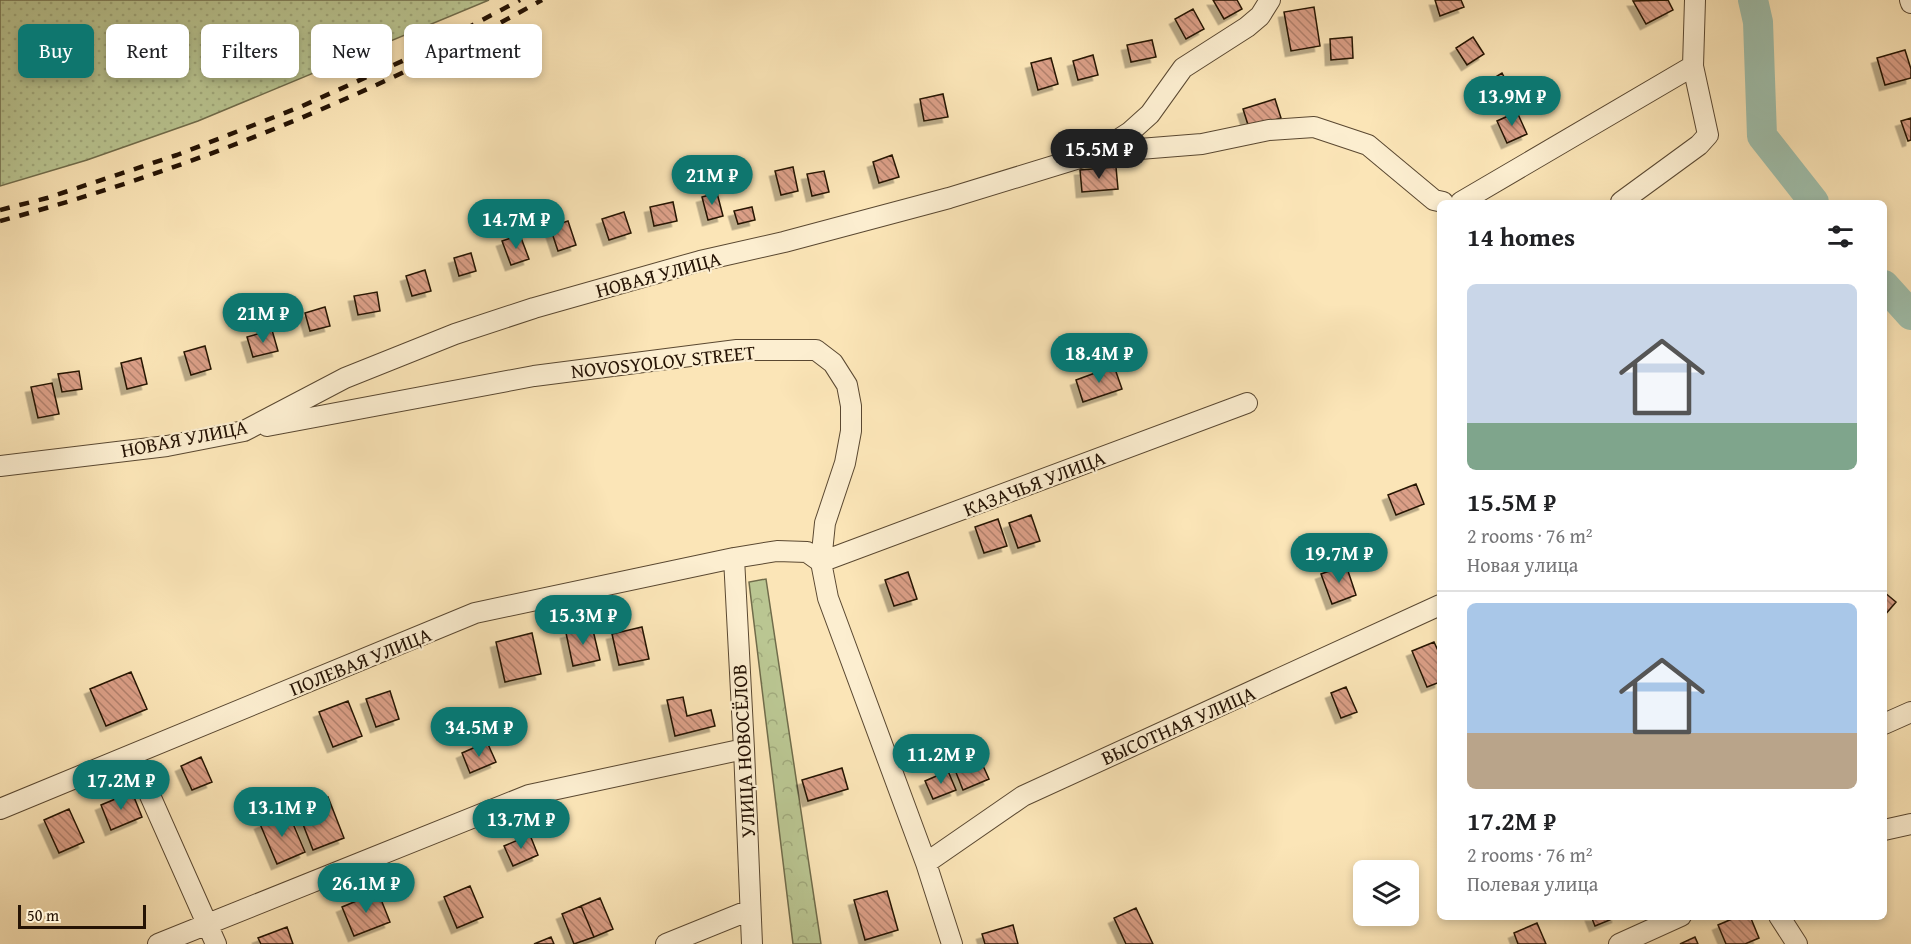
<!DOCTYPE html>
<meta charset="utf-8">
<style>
body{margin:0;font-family:"Gentium Book Plus",serif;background:#f6f6f6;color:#202124;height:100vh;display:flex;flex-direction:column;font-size:22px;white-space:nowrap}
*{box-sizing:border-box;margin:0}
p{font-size:20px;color:#757577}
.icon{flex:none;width:33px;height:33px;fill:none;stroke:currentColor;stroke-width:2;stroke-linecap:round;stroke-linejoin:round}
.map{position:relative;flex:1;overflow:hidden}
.sheet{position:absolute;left:1437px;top:200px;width:450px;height:720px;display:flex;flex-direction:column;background:#fff;border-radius:9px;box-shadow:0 3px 9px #0003}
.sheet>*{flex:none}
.top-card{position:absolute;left:18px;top:24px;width:570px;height:54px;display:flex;gap:12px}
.controls{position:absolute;left:1353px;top:860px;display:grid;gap:12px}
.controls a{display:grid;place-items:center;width:66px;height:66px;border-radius:9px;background:#fff;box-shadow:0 3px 9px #0003;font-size:30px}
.scale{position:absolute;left:18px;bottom:15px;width:128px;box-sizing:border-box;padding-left:6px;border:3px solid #251304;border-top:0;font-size:16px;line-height:21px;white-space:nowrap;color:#251304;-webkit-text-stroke:4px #fceed0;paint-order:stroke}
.price{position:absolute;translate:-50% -51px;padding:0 14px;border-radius:21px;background:#0f766e;color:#fff;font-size:20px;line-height:39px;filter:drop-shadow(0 2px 3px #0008)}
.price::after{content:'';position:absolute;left:50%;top:36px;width:18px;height:14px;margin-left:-9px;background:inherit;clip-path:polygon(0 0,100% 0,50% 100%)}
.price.selected{background:#222;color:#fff}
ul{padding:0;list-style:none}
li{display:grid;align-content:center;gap:12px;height:318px;padding:0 30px}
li+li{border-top:2px solid #e0e0e0}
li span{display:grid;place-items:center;height:186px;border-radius:9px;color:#555}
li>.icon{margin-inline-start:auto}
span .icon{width:108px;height:108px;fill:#fffc;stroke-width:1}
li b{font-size:26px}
h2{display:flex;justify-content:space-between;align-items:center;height:72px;padding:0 30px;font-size:26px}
.tag{padding:0 21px;border-radius:9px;background:#fff;box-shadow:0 3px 9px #0003;font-size:21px;line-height:54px}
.tag.selected{background:#0f766e;color:#fff}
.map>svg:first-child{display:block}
.grass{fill:url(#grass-dots);stroke:#706c4b;stroke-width:1.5}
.forest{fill:url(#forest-crowns);stroke:#706c4b;stroke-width:1.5}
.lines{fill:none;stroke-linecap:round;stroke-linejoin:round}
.river{stroke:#9fbfac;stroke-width:30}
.building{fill:url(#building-back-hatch);stroke:#251304;stroke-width:1.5;filter:url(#shadow)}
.minor-casing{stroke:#5a4831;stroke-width:22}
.minor{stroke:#fceed0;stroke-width:20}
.rail{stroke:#251304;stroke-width:4.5;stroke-dasharray:10 10;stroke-linecap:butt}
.labels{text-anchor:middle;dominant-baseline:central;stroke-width:4.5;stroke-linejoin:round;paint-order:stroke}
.street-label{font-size:20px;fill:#251304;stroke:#fceed0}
</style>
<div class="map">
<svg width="1911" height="944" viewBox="0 0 1911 944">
<defs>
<pattern id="grass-dots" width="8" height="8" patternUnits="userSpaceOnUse" patternTransform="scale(1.5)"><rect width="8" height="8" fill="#bac692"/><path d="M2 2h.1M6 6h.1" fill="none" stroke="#a0a97c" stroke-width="1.8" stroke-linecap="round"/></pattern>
<pattern id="forest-crowns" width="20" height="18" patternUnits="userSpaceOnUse" patternTransform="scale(1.5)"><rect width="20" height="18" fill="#bac692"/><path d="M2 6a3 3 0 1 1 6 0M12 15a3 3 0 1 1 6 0" fill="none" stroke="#a0a97c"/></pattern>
<pattern id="building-back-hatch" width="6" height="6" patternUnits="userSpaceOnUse" patternTransform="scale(1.5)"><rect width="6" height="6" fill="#db9f87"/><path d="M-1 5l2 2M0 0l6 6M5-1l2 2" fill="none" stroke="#b1806c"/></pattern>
<filter id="shadow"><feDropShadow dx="-5.5" dy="5.5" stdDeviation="0" flood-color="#0004"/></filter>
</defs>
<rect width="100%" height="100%" fill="#fbe5b7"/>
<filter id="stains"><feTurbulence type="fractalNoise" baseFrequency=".00333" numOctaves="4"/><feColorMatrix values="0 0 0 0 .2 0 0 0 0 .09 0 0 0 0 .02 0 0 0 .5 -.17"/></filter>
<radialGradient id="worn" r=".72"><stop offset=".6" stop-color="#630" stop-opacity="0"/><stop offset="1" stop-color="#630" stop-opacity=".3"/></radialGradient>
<path class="grass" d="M0 0H489L198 121 87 160 0 186Z"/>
<path class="forest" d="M766 579 821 944H793L749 582Z"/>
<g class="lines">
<path class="river" d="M1753 0 1758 22 1762 136 1814 202
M1884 285 1911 315"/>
</g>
<path class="building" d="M1213 0H1237L1242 9 1224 19Z
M1435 0H1461L1464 7 1440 16Z
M1668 0 1673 10 1646 24 1633 1Z
M1314 7 1320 46 1291 51 1284 12Z
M1193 9 1204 29 1186 39 1175 19Z
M1352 37 1353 58 1331 60 1330 39Z
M1473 37 1484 54 1467 65 1456 48Z
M1152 40 1156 57 1131 62 1127 45Z
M1905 50 1911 69V78L1885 85 1877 58Z
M1093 55 1098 75 1078 80 1073 61Z
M1051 58 1058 84 1038 90 1031 63Z
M1502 73 1512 92 1494 102 1484 84Z
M943 94 948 117 924 121 920 99Z
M1275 99 1281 118 1249 128 1243 109Z
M1517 112 1527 134 1507 143 1497 121Z
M1911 118V140L1908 141 1901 121Z
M892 155 899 177 879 183 873 162Z
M793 167 798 191 781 195 775 171Z
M1116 167 1118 189 1082 192 1080 170Z
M824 171 829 192 812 196 807 174Z
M717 193 723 216 708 220 702 197Z
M673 202 677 221 654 226 650 207Z
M752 207 755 220 738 224 734 211Z
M624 212 631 233 609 240 602 219Z
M568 221 576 245 558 251 550 227Z
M520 235 529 259 511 265 502 241Z
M471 253 476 271 459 276 454 258Z
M425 270 431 291 412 296 406 276Z
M377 292 380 311 358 315 354 296Z
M325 307 330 326 310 331 305 313Z
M272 330 278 351 253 357 247 337Z
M205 346 211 369 191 375 184 352Z
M141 358 147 384 127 389 121 363Z
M1114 366 1122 389 1083 402 1076 380Z
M79 371 82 389 62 392 58 374Z
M52 383 59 414 38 418 31 387Z
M1416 484 1424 504 1396 515 1388 495Z
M1031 515 1040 541 1018 548 1009 523Z
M998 519 1007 546 984 553 975 527Z
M1346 565 1356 595 1332 604 1321 574Z
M908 572 917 599 894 606 885 580Z
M1884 592 1896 602 1884 616Z
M592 626 600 660 573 666 566 633Z
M642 627 649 659 619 665 612 634Z
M532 633 541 674 505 682 496 642Z
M1434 642 1440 655V682L1427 687 1412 651Z
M131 672 147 709 106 726 90 689Z
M1346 687 1357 712 1341 718 1331 693Z
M390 691 399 719 376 727 366 699Z
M683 697 687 716 711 710 715 726 675 736 667 700Z
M348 701 362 736 333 747 319 712Z
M487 742 496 762 470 773 462 753Z
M201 757 212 782 192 790 181 766Z
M980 759 989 779 963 790 955 770Z
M842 768 848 789 808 801 802 780Z
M948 771 956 790 933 799 925 781Z
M132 792 142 817 111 830 101 805Z
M328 797 344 838 313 850 297 809Z
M69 809 84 842 59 853 44 820Z
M288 812 305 852 277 864 260 824Z
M530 835 538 855 513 866 504 846Z
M470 886 483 917 457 928 444 897Z
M887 891 898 930 865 940 854 900Z
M378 892 390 922 354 936 342 907Z
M600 898 613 929 594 937 581 906Z
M581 906 594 937 574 944 562 914Z
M1136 908 1153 944H1126L1114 918Z
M1591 916H1617V917L1595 926Z
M1739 916H1750L1759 938 1745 944H1726L1718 925Z
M1537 923 1546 944H1518L1514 933Z
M1013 925 1018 944H985L982 934Z
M287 927 293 944H261L258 938Z
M551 937 554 944H534Z
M1695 937 1698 944H1680Z"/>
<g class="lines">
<defs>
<path id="minor" d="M1910 0 1911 3
M1102 152 1202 144 1269 130 1314 127 1368 145 1434 200 1443 202
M1461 202 1693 66 1695 0
M1621 202 1699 145 1708 135 1693 66
M267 426 534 376 737 350H816L833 363 847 385 851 406V431L845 463 825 523 821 562 828 598 926 863 952 944
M0 466 167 446 244 431 345 378 455 334 534 308 700 261 784 242 949 198 1099 152 1130 132 1150 114 1183 68 1247 27 1260 16 1270 0
M734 558 744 749 752 944
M1884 724 1911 712
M132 755 216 944
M0 809 475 613 734 558 777 551 807 552 821 562 1247 403
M1884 830 1911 824
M926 863 1023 796 1440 605
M1779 916 1797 944
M158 944 529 795 744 749
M666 944 750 910
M1619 944 1681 916"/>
</defs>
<use href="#minor" class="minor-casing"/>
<use href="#minor" class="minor"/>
<path class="rail" d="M0 210 47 198 177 155 300 107 418 54 520 0
M0 221C145 182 286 129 421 64 462 44 502 22 542 0"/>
</g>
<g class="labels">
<g class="street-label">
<text transform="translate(658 274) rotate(-15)">НОВАЯ УЛИЦА</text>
<text transform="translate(663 361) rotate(-6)">NOVOSYOLOV STREET</text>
<text transform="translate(184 438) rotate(-11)">НОВАЯ УЛИЦА</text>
<text transform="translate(1034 483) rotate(-21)">КАЗАЧЬЯ УЛИЦА</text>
<text transform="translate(360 661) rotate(-22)">ПОЛЕВАЯ УЛИЦА</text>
<text transform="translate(1178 725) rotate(-24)">ВЫСОТНАЯ УЛИЦА</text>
<text transform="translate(743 751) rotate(-93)">УЛИЦА НОВОСЁЛОВ</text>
</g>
</g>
<rect width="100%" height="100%" filter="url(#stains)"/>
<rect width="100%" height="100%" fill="url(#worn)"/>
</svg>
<div class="controls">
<a><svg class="icon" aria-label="layers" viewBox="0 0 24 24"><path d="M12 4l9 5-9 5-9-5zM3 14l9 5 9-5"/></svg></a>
</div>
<div class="scale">50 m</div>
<b class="price" style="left:1512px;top:127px">13.9M ₽</b>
<b class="price selected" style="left:1099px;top:180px">15.5M ₽</b>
<b class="price" style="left:712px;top:206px">21M ₽</b>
<b class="price" style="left:516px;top:250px">14.7M ₽</b>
<b class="price" style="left:263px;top:344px">21M ₽</b>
<b class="price" style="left:1099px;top:384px">18.4M ₽</b>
<b class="price" style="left:1339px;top:584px">19.7M ₽</b>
<b class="price" style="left:583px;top:646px">15.3M ₽</b>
<b class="price" style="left:479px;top:758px">34.5M ₽</b>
<b class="price" style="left:941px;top:785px">11.2M ₽</b>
<b class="price" style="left:121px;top:811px">17.2M ₽</b>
<b class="price" style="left:282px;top:838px">13.1M ₽</b>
<b class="price" style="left:521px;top:850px">13.7M ₽</b>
<b class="price" style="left:366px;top:914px">26.1M ₽</b>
<div class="top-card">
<a class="tag selected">Buy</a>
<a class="tag">Rent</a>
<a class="tag">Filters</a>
<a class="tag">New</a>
<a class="tag">Apartment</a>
</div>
<section class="sheet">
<h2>14 homes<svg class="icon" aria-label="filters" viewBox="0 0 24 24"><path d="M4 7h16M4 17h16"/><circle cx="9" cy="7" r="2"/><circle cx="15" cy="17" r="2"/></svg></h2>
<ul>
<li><span style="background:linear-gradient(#c9d6e8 75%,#7fa58c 0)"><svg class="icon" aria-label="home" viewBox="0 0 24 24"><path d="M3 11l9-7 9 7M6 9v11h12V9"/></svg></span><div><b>15.5M ₽</b><p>2 rooms · 76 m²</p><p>Новая улица</p></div></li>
<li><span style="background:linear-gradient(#a9c7e8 70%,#b9a48a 0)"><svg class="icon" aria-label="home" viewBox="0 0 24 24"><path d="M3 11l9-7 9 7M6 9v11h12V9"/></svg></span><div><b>17.2M ₽</b><p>2 rooms · 76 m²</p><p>Полевая улица</p></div></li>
</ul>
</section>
</div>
